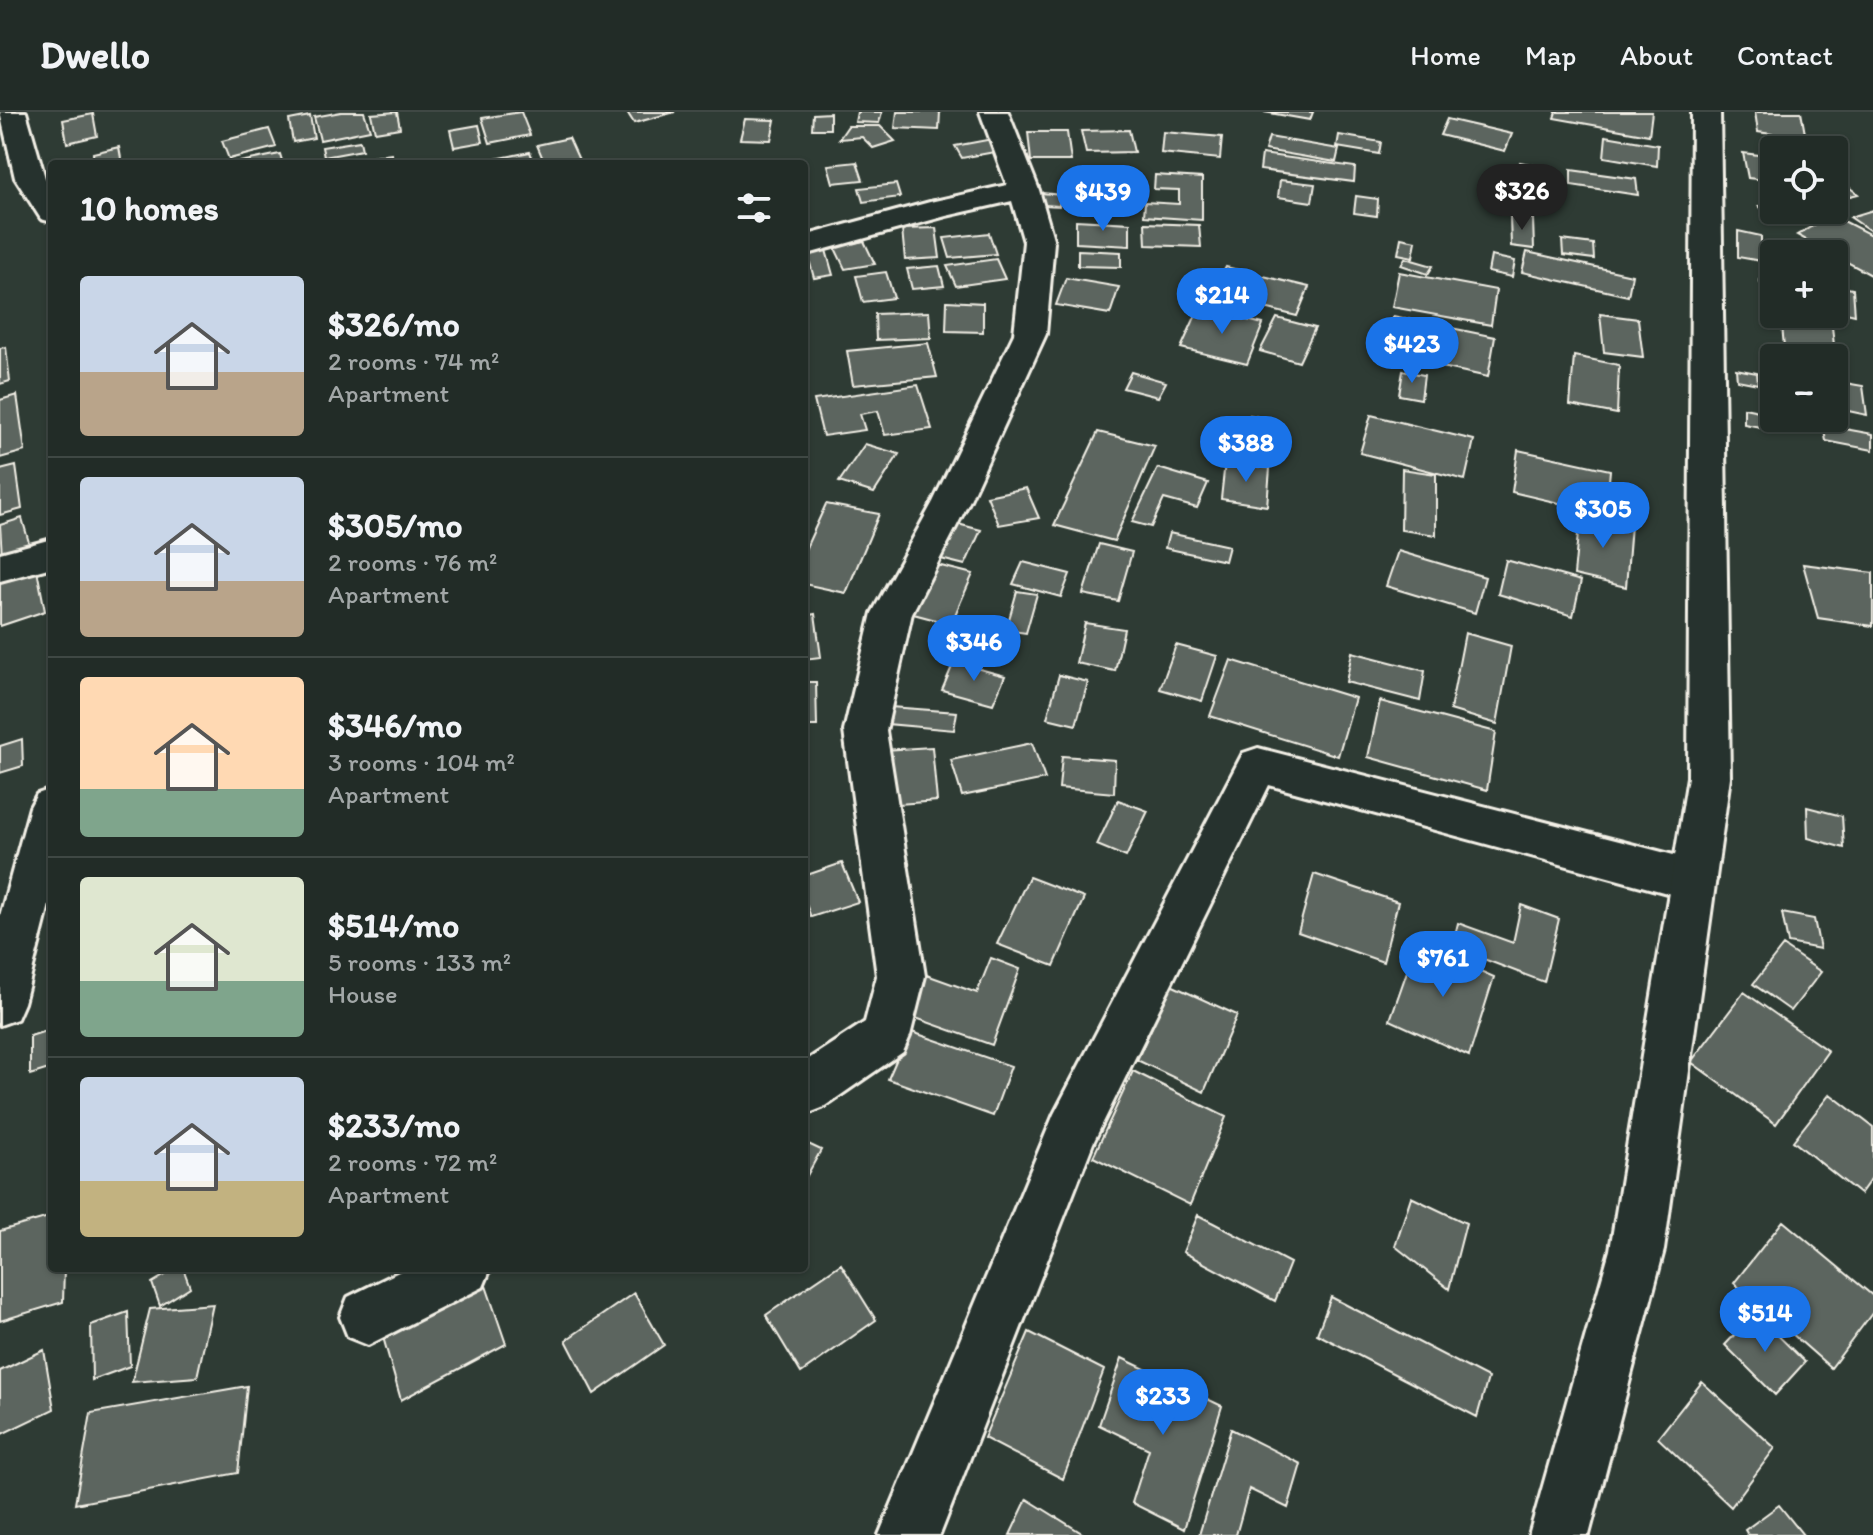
<!DOCTYPE html>
<meta charset="utf-8">
<style>
body{margin:0;font-family:Itim,sans-serif;background:#2a342f;color:#f1f3f6;height:100vh;display:flex;flex-direction:column;font-size:30px;white-space:nowrap}
*{box-sizing:border-box;margin:0}
p{font-size:26px;color:#a2a7a7}
.icon{flex:none;width:44px;height:44px;fill:none;stroke:currentColor;stroke-width:2;stroke-linecap:round;stroke-linejoin:round}
.map{position:relative;flex:1;overflow:hidden}
.side{position:absolute;left:48px;top:48px;width:760px;height:1112px;display:flex;flex-direction:column;background:#222c27;border-radius:8px;box-shadow:0 2px 6px #0004,0 0 0 2px #3f4844}
.side>*{flex:none}
.buttons{position:absolute;left:1760px;top:24px;display:grid;gap:16px}
.buttons a{display:grid;place-items:center;width:88px;height:88px;border-radius:8px;background:#222c27;box-shadow:0 2px 6px #0004,0 0 0 2px #3f4844;font-size:40px}
.price{position:absolute;translate:-50% -68px;padding:0 18px;border-radius:28px;background:#1a73e8;color:#fff;font-size:26px;line-height:52px;filter:drop-shadow(0 2px 4px #0008)}
.price::after{content:'';position:absolute;left:50%;top:48px;width:24px;height:18px;margin-left:-12px;background:inherit;clip-path:polygon(0 0,100% 0,50% 100%)}
.price.current{background:#222;color:#fff}
ul{padding:0;list-style:none}
li{display:flex;align-items:center;gap:24px;height:200px;padding:0 32px}
li+li{border-top:2px solid #3f4844}
li span{display:grid;place-items:center;flex:none;width:224px;height:160px;border-radius:8px;color:#555}
li>.icon{margin-inline-start:auto}
span .icon{width:96px;height:96px;fill:#fffc;stroke-width:1}
li b{font-size:34px}
h2{display:flex;justify-content:space-between;align-items:center;height:96px;padding:0 32px;font-size:34px}
header{display:flex;align-items:center;gap:48px;box-sizing:border-box;height:112px;padding:0 40px;background:#222c27;border-bottom:2px solid #3f4844}
header strong{font-size:38px}
nav{display:flex;gap:44px;margin-inline-start:auto;font-size:28px}
.map>svg:first-child{display:block}
.building{fill:#5c655e;stroke:#f4f1e8;stroke-width:2}
.lines{fill:none;stroke-linecap:round;stroke-linejoin:round}
.minor-casing{stroke:#f4f1e8;stroke-width:6}
.secondary-casing{stroke:#f4f1e8;stroke-width:6}
.minor{fill:#26332d;fill-rule:evenodd}
.secondary{fill:#26332d;fill-rule:evenodd}
</style>
<header>
<strong>Dwello</strong>
<nav><a>Home</a><a>Map</a><a>About</a><a>Contact</a></nav>
</header>
<div class="map">
<svg width="1873" height="1423" viewBox="0 0 1873 1423">
<rect width="100%" height="100%" fill="#2e3b34"/>
<filter id="ink" filterUnits="userSpaceOnUse"><feTurbulence type="fractalNoise" baseFrequency=".0125" numOctaves="2"/><feDisplacementMap in="SourceGraphic" scale="16" xChannelSelector="R" yChannelSelector="G"/><feConvolveMatrix kernelMatrix="1 2 1 2 8 2 1 2 1" color-interpolation-filters="sRGB"/></filter>
<g filter="url(#ink)">
<path class="building" d="M341 0H364L370 18 320 28 314 5Z
M397 0 400 16 375 20 371 2Z
M521 0 530 23 490 31 482 6Z
M627 0H675L634 11Z
M857 0H882L879 11 855 10Z
M897 0H940L939 18 895 16Z
M1264 0H1313L1310 8Z
M1556 0H1652L1649 23 1554 6Z
M1755 0H1801L1806 27 1758 20Z
M830 1V17H812L813 2Z
M93 2 97 24 67 31 63 8Z
M310 4 314 26 293 30 289 8Z
M745 7 775 8 771 28 740 27Z
M1447 7 1512 22 1505 39 1440 23Z
M479 13 483 30 454 35 450 18Z
M848 14H880L895 29 873 36 862 25 839 27Z
M269 17 276 35 229 47 222 29Z
M1129 18 1134 40 1086 41 1081 19Z
M1028 20H1067L1071 49H1031Z
M1163 20 1222 25 1220 47 1161 41Z
M1339 23 1381 30 1379 42 1337 35Z
M1606 24 1658 33 1657 54 1604 45Z
M1269 25 1339 37 1336 50 1265 38Z
M569 26 579 48 545 52 537 33Z
M992 27 1000 39 962 46 955 34Z
M360 29 362 38 324 45 322 35Z
M119 35 122 52H94L93 41Z
M530 40 535 52H486L485 49Z
M1743 41 1774 45V69L1748 66Z
M280 42 283 52H230Z
M392 42 393 52H325Z
M1262 42 1355 55 1354 70 1260 58Z
M857 50 863 68 833 71 828 53Z
M1520 50 1549 56 1540 100 1511 94Z
M1571 58 1636 67 1638 83 1571 73Z
M1155 63 1202 66V108L1144 104 1145 90 1179 92V78L1154 77Z
M1280 68 1315 72 1312 90 1278 85Z
M896 72 900 85 863 90 859 76Z
M1846 73 1858 82 1834 88V76Z
M1032 80 1061 83 1059 94 1030 92Z
M1356 84 1378 87 1377 104 1354 101Z
M1774 92V98L1816 99 1772 107 1759 94Z
M1873 98 1872 120 1850 105Z
M1832 103 1873 124V164L1797 123Z
M1510 104 1533 107 1534 137 1511 134Z
M1076 108 1130 111V134L1076 131Z
M1145 111 1199 113 1201 135 1146 133Z
M936 116 940 146 905 148 902 117Z
M1738 119 1761 124V149L1738 145Z
M989 121 996 142 950 146 944 126Z
M1401 126 1416 129 1413 145 1398 142Z
M1562 128 1593 132 1594 147 1563 143Z
M864 129 875 152 845 157 834 134Z
M826 138 833 163 814 166 807 140Z
M1078 138 1121 140V155L1078 154Z
M1527 140 1632 163 1628 184 1522 160Z
M1491 144 1515 149 1512 165 1488 160Z
M1405 146 1433 154 1428 162 1401 153Z
M996 147 1005 167 956 174 947 154Z
M939 154 944 174 912 177 907 157Z
M1226 155 1309 175 1297 204 1211 183Z
M1760 159 1774 162V174L1760 171Z
M886 160 894 186 863 190 856 164Z
M1399 160 1496 178 1491 213 1392 195Z
M1066 166 1119 175 1110 202 1056 193Z
M1836 174 1853 177 1855 203 1837 199Z
M947 189 983 191V220L946 219Z
M1199 196 1263 212 1247 252 1181 236Z
M929 200 931 226 876 228 875 202Z
M1600 202 1638 207 1643 245 1604 240Z
M1781 202 1831 205 1837 262H1834V246H1785Z
M1393 204 1495 225 1488 265 1382 242Z
M1277 206 1315 216 1299 250 1260 239Z
M928 231 937 265 853 273 847 239Z
M6 235 10 269 0 272V236Z
M1574 244 1619 253 1617 302 1570 293Z
M1736 257 1757 261 1758 272 1737 268Z
M1403 259 1424 263 1421 287 1399 283Z
M1131 260 1166 270 1158 285 1123 276Z
M1834 269 1863 274 1867 303 1834 296Z
M918 273 932 317 885 323 878 299 860 302 865 318 823 324 814 288Z
M17 283 25 339 0 346V288Z
M1744 296 1774 302V306H1786L1787 320 1744 312Z
M1250 303 1279 310 1267 348 1237 341Z
M1371 303 1474 328 1465 368 1360 341Z
M1823 313 1873 322V338L1826 329Z
M1098 320 1155 334 1114 429 1054 413Z
M865 332 899 342 874 381 839 370Z
M1518 338 1610 358 1606 402 1512 380Z
M1225 350 1270 356 1267 394 1221 387Z
M16 354 22 397 0 403V358Z
M1158 356 1208 371 1197 396 1164 387 1151 415 1132 410Z
M1402 357 1436 362V423L1401 418Z
M1026 376 1039 406 999 413 987 384Z
M826 392 879 402 846 481 804 472V440Z
M1580 401 1631 413 1626 475 1574 463Z
M22 406 30 434 2 444 0 413Z
M946 409 981 418 965 453 929 444Z
M1169 421 1229 434 1225 449 1165 436Z
M1099 432 1132 440 1118 489 1083 482Z
M1398 439 1485 465 1475 501 1386 474Z
M1506 448 1581 469 1573 504 1498 482Z
M1023 450 1070 462 1061 485 1013 472Z
M929 451 973 462 951 512 906 500Z
M1803 452 1873 461V514L1818 506Z
M36 453 45 499 0 514V464Z
M1017 479 1037 482 1026 521 1006 518Z
M815 502 821 545 804 547V504Z
M1085 511 1124 517 1115 559 1076 551Z
M1465 521 1511 534 1497 612 1450 598Z
M1176 533 1217 544 1202 589 1160 577Z
M1352 540 1425 559 1420 589 1346 570Z
M1231 548 1355 586 1338 644 1210 604Z
M954 550 1005 564 993 592 942 578Z
M1059 563 1088 570 1076 613 1047 606Z
M804 570H816L817 614H804Z
M1380 589 1496 620 1487 678 1368 645Z
M890 595 957 600 954 618 887 612Z
M22 627 23 654 0 661V634Z
M1032 631 1045 667 962 684 951 648Z
M932 635 937 689 886 693 883 638Z
M1062 644 1115 648 1114 681 1059 676Z
M1118 688 1148 699 1126 745 1097 733Z
M1807 695 1842 704 1844 736 1808 726Z
M842 751 858 790 811 805 804 787V764Z
M1314 762 1398 790 1383 850 1298 820Z
M1029 765 1084 786 1054 854 997 832Z
M1521 793 1559 807 1544 870 1452 835 1458 811 1513 831Z
M1782 801 1814 807 1820 837 1788 831Z
M1417 831 1494 865 1469 944 1390 908Z
M1783 834 1821 860 1791 899 1753 872Z
M991 846 1020 857 992 933 907 903 924 862 977 881Z
M1171 873 1237 903 1204 980 1137 948Z
M1744 880 1828 939 1776 1012 1691 950Z
M52 917V956L30 963V924Z
M909 919 1011 954 993 1004 888 967Z
M1133 959 1226 1005 1190 1093 1093 1045Z
M1830 982 1873 1015V1064L1860 1082 1793 1029Z
M804 1030 821 1038 804 1069Z
M1411 1085 1466 1111 1449 1177 1395 1134Z
M1198 1103 1290 1151 1275 1189 1183 1140Z
M52 1104V1156H64L63 1190 0 1209V1119Z
M1783 1109 1873 1184V1200L1831 1256 1734 1171Z
M841 1152 876 1208 801 1261 766 1203Z
M177 1156H183L190 1175 160 1194 152 1171Z
M483 1165 506 1232 401 1288 381 1218Z
M634 1181 664 1233 594 1282 566 1228Z
M1331 1185 1488 1266 1477 1305 1317 1222Z
M213 1192 197 1265 132 1270 150 1197Z
M128 1200 130 1254 92 1268 91 1213Z
M1755 1201 1805 1250 1775 1283 1725 1233Z
M1029 1220 1104 1258 1063 1367 984 1326Z
M44 1238 54 1297 0 1323V1259Z
M1122 1246 1222 1294 1184 1417 1132 1391 1149 1337 1099 1313Z
M1702 1270 1775 1336 1731 1395 1658 1326Z
M247 1274 238 1361 75 1392 91 1301Z
M1231 1317 1301 1352 1288 1396 1249 1377 1236 1423H1199Z
M1027 1387 1085 1423H1010Z
M1779 1393 1803 1423H1748L1745 1418Z"/>
<g class="lines">
<defs>
<path id="minor" d="M0 0H26L45 66 52 77V110L41 107 15 66Z
M980 0H1008L1039 78 1054 130 1046 222 969 390 912 501 886 619 925 864 910 924 903 940 822 996 804 1003V950L865 910 877 864 844 619 872 501 933 390 1014 222 1024 130 1012 89 946 104 804 143V124L930 90 1007 73Z
M52 427V455L0 469V441Z
M1258 636 1693 748 1709 754 1716 768 1709 782 1693 788 1269 673 1093 1031 940 1423H879L1054 1002 1243 641Z
M52 677V781L24 891 17 907 0 913V804L30 695 37 682Z
M407 1156H491L483 1175 368 1233 348 1225 340 1205 348 1185Z"/>
<path id="secondary" d="M1692 0H1720L1730 665 1664 1138 1589 1423H1529L1610 1138 1688 665Z"/>
</defs>
<use href="#minor" class="minor-casing"/>
<use href="#secondary" class="secondary-casing"/>
<use href="#minor" class="minor"/>
<use href="#secondary" class="secondary"/>
</g>
</g>
</svg>
<div class="buttons">
<a><svg class="icon" aria-label="locate" viewBox="0 0 24 24"><circle cx="12" cy="12" r="6"/><path d="M12 2v4M12 18v4M2 12h4M18 12h4"/></svg></a>
<a>+</a>
<a>−</a>
</div>
<b class="price current" style="left:1522px;top:120px">$326</b>
<b class="price" style="left:1103px;top:121px">$439</b>
<b class="price" style="left:1222px;top:224px">$214</b>
<b class="price" style="left:1412px;top:273px">$423</b>
<b class="price" style="left:1246px;top:372px">$388</b>
<b class="price" style="left:1603px;top:438px">$305</b>
<b class="price" style="left:974px;top:571px">$346</b>
<b class="price" style="left:1443px;top:887px">$761</b>
<b class="price" style="left:1765px;top:1242px">$514</b>
<b class="price" style="left:1163px;top:1325px">$233</b>
<section class="side">
<h2>10 homes<svg class="icon" aria-label="filters" viewBox="0 0 24 24"><path d="M4 7h16M4 17h16"/><circle cx="9" cy="7" r="2"/><circle cx="15" cy="17" r="2"/></svg></h2>
<ul>
<li><span style="background:linear-gradient(#c9d6e8 60%,#b9a48a 0)"><svg class="icon" aria-label="home" viewBox="0 0 24 24"><path d="M3 11l9-7 9 7M6 9v11h12V9"/></svg></span><div><b>$326/mo</b><p>2 rooms · 74 m²</p><p>Apartment</p></div></li>
<li><span style="background:linear-gradient(#c9d6e8 65%,#b9a48a 0)"><svg class="icon" aria-label="home" viewBox="0 0 24 24"><path d="M3 11l9-7 9 7M6 9v11h12V9"/></svg></span><div><b>$305/mo</b><p>2 rooms · 76 m²</p><p>Apartment</p></div></li>
<li><span style="background:linear-gradient(#ffd9b3 70%,#7fa58c 0)"><svg class="icon" aria-label="home" viewBox="0 0 24 24"><path d="M3 11l9-7 9 7M6 9v11h12V9"/></svg></span><div><b>$346/mo</b><p>3 rooms · 104 m²</p><p>Apartment</p></div></li>
<li><span style="background:linear-gradient(#dfe7d0 65%,#7fa58c 0)"><svg class="icon" aria-label="home" viewBox="0 0 24 24"><path d="M3 11l9-7 9 7M6 9v11h12V9"/></svg></span><div><b>$514/mo</b><p>5 rooms · 133 m²</p><p>House</p></div></li>
<li><span style="background:linear-gradient(#c9d6e8 65%,#c2b280 0)"><svg class="icon" aria-label="home" viewBox="0 0 24 24"><path d="M3 11l9-7 9 7M6 9v11h12V9"/></svg></span><div><b>$233/mo</b><p>2 rooms · 72 m²</p><p>Apartment</p></div></li>
</ul>
</section>
</div>
